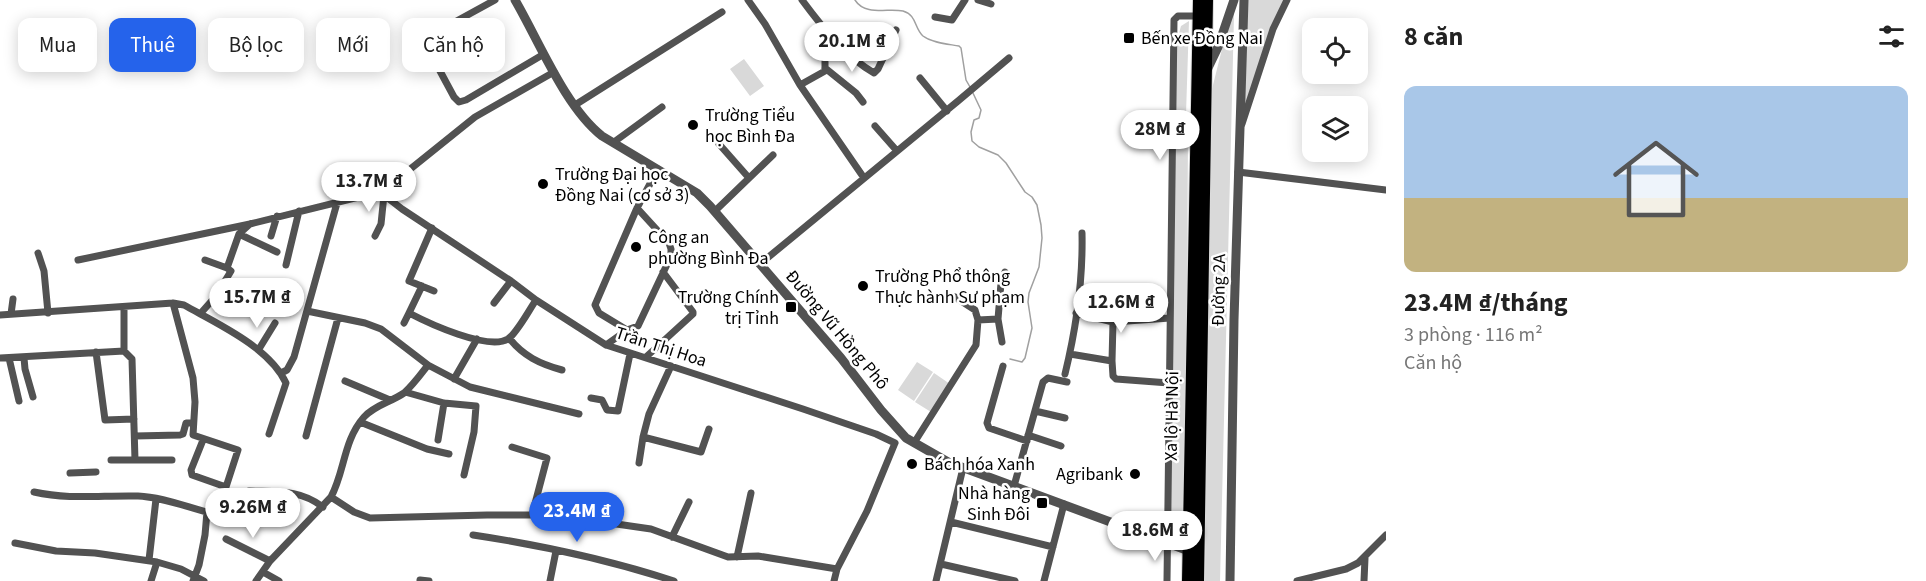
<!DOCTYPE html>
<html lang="vi">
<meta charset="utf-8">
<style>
body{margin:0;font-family:"Source Sans 3",sans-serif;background:#f2f2f2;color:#222;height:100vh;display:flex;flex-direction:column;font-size:22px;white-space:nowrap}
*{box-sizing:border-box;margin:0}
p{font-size:20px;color:#767676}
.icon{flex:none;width:33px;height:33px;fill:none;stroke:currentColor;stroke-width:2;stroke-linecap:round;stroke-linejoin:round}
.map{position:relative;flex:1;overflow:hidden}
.side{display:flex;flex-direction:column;background:#fff;width:540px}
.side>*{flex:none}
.guide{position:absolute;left:18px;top:18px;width:570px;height:54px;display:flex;gap:12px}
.fabs{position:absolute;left:1302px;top:18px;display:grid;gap:12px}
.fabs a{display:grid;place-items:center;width:66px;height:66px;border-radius:12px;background:#fff;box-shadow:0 3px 15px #0003;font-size:30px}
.price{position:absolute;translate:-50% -51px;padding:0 14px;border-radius:21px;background:#fff;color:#222;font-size:20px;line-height:39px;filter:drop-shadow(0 2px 3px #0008)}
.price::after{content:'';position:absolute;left:50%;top:36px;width:18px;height:14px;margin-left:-9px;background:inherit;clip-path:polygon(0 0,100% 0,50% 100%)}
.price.on{background:#2563eb;color:#fff}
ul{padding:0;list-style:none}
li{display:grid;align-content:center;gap:12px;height:318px;padding:0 18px}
li span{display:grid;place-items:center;height:186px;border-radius:12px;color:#555}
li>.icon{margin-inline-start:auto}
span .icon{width:108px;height:108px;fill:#fffc;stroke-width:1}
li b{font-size:26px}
h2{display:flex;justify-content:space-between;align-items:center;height:72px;padding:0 18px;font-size:26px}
.pill{padding:0 21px;border-radius:12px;background:#fff;box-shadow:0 3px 15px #0003;font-size:21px;line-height:54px}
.pill.on{background:#2563eb;color:#fff}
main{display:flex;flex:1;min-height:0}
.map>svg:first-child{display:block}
.green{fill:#d9d9d9}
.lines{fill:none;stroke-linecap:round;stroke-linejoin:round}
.stream{stroke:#a0a0a0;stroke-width:1.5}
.trunk-casing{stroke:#dbdbdb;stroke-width:14}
.minor{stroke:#525252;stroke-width:7}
.tertiary{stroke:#525252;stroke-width:9}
.trunk{stroke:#000;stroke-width:12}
.poi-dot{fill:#000;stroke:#fff;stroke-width:2}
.labels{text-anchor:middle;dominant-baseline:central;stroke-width:5;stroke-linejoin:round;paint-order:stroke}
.poi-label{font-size:18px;fill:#000;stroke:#fff;text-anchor:start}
.street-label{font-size:18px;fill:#000;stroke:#fff}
</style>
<main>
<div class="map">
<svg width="1386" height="581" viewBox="0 0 1386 581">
<rect width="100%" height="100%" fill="#fff"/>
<path class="green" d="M1248 0H1287L1243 117Z
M1231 13H1234V16L1220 581H1205L1207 315 1212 89Z
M1189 21 1186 114 1188 137 1187 297 1183 524 1177 534 1173 536 1169 534 1176 44 1181 26Z
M744 59 764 86 750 96 730 69Z
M917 362 933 372 914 401 898 390Z
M934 373 950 384 931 412 915 402Z"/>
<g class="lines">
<path class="stream" d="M855 0C865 16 888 8 903 11 917 15 914 28 923 36 932 43 948 44 959 46L961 48 966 80 970 87
M972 91 981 110 979 118 974 120 971 132 972 141 979 147 998 155 1006 163 1025 192 1032 197 1037 205 1041 225 1042 238 1039 267 1029 293 1028 302 1032 328 1025 358 1022 362 1010 359"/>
<defs>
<path id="trunk" d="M1188 581 1199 0
M1198 581 1207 0"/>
</defs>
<use href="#trunk" class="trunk-casing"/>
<path class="minor" d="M748 0 765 24 800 85 864 178
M802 0C822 27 845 56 874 73L878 69 896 30
M978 0 991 4
M935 17 952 20 965 0
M453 23 495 0
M853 57 873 26
M825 68 856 93 863 102
M440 71 454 97 459 102 466 100 544 54
M920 78 947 111
M800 85 825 71V60L840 46
M575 105 722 12
M1242 124 1273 29 1287 0
M875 126 897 151
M614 142 662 107
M719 144 749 178
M1238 172 1386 190
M383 191 384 195 402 209 511 281 536 300 606 345 803 409 876 434 895 443
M715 211 773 155
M432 228 409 281 434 291
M239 234 277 252
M271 236 277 216
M375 236 381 224 384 195
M38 253 44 271 48 313
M78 260 250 224 383 191 475 117 554 72
M205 260 227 268
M760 264 958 101 1009 58
M286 265 299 211
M955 297 975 310 978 320
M173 303 193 378 195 402 193 435 238 450 226 487 192 475 191 470 203 440
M494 303 511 281
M124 308V351
M307 311 365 323 381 329 428 365 470 387 579 414
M409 313 422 286
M1076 313 1113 322 1170 318
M11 314 13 299
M200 314 216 296 231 271 227 268 239 234 250 224
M0 315 173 303 184 305C218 324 269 347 286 383L269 434
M998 319 1002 342
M404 323 409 313C428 323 488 351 508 339 517 333 529 310 536 300
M627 330 599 313 595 305 637 208 658 169
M509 338C523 356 540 364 562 370
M606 345 627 330 638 326 671 256V249L669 243 637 208
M259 349 275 323
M96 352 105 420 134 419
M1070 354 1112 361 1113 376 1116 379 1169 383
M646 357 693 314V312L663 272
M0 358 124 351 132 359 135 460
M9 358 19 401
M24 358 25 369 33 397
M1112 361 1113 322
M671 366 649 414 643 437 701 452 709 429
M1003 366 987 423 989 428 1027 441
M281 373 287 370 294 357 337 203
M1065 374C1076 329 1083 279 1082 233
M454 379 477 339
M345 381 390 400
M405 392 444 403 476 406 474 432 464 475
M591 398 602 400 607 410 618 411 630 354
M1035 411 1065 418
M360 422 427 449 449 454
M1028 435 1061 446
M135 436 180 435 183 434 186 423H193
M306 436 338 318
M438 440 444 403
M914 443 976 345 978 320 998 319 1001 283 1005 272
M512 447 547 458 532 515
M111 460H172
M639 463 643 437
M70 473 96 472
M1014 486 1043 382 1048 378 1067 382
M249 491C277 492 300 489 323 507
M34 492C70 500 102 495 138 496 161 497 184 506 207 512L205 535 199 565 193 581
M331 497 354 512 370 518 487 515H532L582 519 651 529 728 557 758 556 837 569
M603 522 609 499
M951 522 1053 547
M473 535C540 545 609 560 674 581
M672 537 689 502
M226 539 270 561
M15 543 56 551 95 553 157 562 181 569 204 581
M737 557 751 493
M149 560 156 499
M941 564 1015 581
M263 572 279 581
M420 580 429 581
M151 581 157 562
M256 581 270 561 331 497C345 471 343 441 364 417 375 405 391 402 404 393 413 385 421 374 428 365
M550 581 556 551
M834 581 837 569 867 511 895 443
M936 581 963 468
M1044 581 1064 504
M1167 581 1174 20 1178 16H1199
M1297 581 1346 569 1358 563 1386 535
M1364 581 1365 558"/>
<path class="tertiary" d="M515 0C539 41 565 107 602 136L697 193 710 206 841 358 881 410 906 438 948 462 1189 551
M1207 70 1218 47 1234 0
M1230 581 1234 320 1244 0"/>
<use href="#trunk" class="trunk"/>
</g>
<g class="poi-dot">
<rect x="1123" y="32" width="12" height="12" rx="3"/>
<circle cx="693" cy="125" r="6"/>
<circle cx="543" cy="184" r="6"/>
<circle cx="636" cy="247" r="6"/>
<circle cx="863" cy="286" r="6"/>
<rect x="785" y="301" width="12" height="12" rx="3"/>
<circle cx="912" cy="464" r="6"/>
<circle cx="1135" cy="474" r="6"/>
<rect x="1036" y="497" width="12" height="12" rx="3"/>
</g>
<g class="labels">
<g class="poi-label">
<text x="1141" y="38">Bến xe Đồng Nai</text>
<text x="705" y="115">Trường Tiểu<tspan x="705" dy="21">học Bình Đa</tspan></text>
<text x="555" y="174">Trường Đại học<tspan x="555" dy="21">Đồng Nai (cơ sở 3)</tspan></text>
<text x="648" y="237">Công an<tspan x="648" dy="21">phường Bình Đa</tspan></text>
<text x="875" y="276">Trường Phổ thông<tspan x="875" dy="21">Thực hành Sư phạm</tspan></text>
<text x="779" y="297" text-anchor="end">Trường Chính<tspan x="779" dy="21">trị Tỉnh</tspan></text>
<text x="924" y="464">Bách hóa Xanh</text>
<text x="1123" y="474" text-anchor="end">Agribank</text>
<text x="1030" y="493" text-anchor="end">Nhà hàng<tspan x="1030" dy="21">Sinh Đôi</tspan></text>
</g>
<g class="street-label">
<text transform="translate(1219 290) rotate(-89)">Đường 2A</text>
<text transform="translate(837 330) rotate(50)">Đường Vũ Hồng Phô</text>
<text transform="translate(661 347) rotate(18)">Trần Thị Hoa</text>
<text transform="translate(1172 416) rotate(-89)">Xa lộ Hà Nội</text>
</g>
</g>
</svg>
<div class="fabs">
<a><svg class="icon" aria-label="locate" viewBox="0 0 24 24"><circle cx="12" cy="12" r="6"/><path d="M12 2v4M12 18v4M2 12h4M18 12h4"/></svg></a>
<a><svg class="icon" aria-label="layers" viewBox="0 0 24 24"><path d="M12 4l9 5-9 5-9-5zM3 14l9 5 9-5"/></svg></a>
</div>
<b class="price" style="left:852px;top:73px">20.1M ₫</b>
<b class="price" style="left:1160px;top:161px">28M ₫</b>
<b class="price" style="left:369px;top:213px">13.7M ₫</b>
<b class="price" style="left:257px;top:329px">15.7M ₫</b>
<b class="price" style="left:1121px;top:334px">12.6M ₫</b>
<b class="price" style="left:253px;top:539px">9.26M ₫</b>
<b class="price on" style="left:577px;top:543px">23.4M ₫</b>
<b class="price" style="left:1155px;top:562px">18.6M ₫</b>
<div class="guide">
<a class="pill">Mua</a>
<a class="pill on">Thuê</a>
<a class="pill">Bộ lọc</a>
<a class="pill">Mới</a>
<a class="pill">Căn hộ</a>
</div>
</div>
<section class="side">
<h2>8 căn<svg class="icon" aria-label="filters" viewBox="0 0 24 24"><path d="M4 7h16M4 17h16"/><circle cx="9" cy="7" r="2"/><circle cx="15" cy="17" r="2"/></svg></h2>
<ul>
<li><span style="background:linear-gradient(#a9c7e8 60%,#c2b280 0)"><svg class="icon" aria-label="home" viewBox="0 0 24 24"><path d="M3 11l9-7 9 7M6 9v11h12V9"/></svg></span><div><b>23.4M ₫/tháng</b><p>3 phòng · 116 m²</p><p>Căn hộ</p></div></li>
</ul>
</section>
</main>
